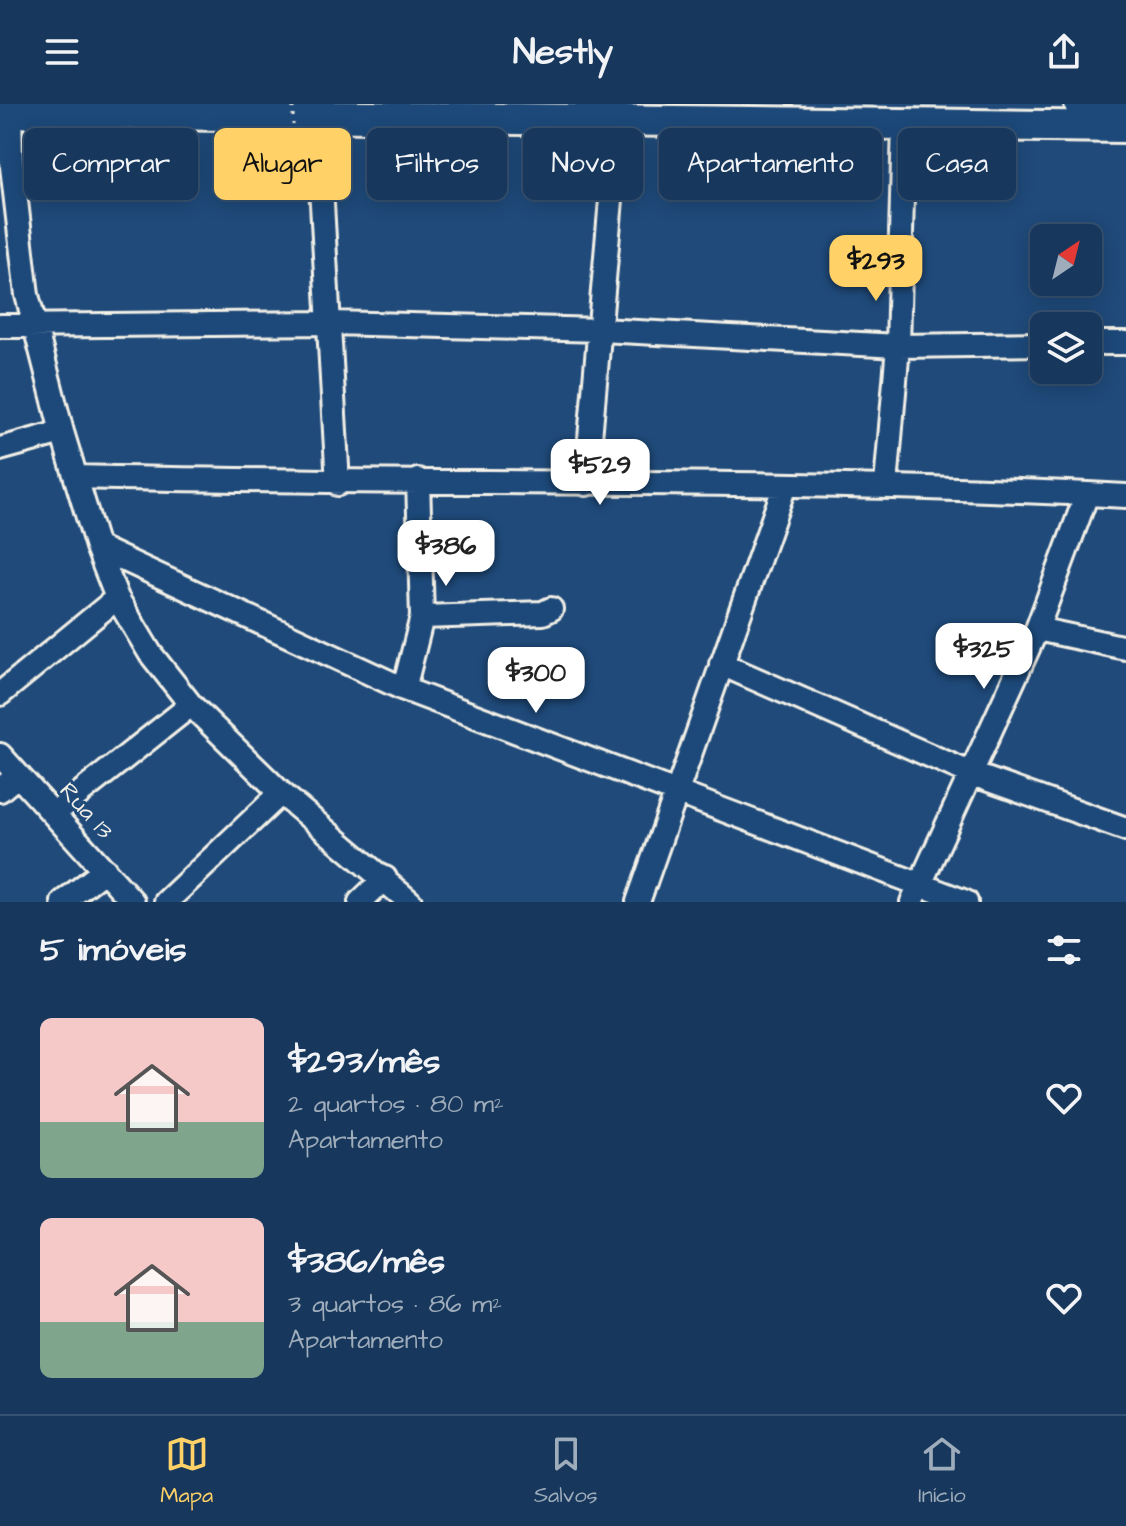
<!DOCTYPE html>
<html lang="pt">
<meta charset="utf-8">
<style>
body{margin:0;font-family:"Architects Daughter",sans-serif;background:#203f62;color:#f1f3f6;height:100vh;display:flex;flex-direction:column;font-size:30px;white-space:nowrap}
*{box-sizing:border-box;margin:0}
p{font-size:26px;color:#9eacbb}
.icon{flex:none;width:44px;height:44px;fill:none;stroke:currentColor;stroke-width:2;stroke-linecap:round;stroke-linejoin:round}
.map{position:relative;height:798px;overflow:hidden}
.details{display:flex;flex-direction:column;background:#17385c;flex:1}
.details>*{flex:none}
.hud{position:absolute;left:24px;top:24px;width:1078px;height:72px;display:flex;gap:16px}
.needle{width:52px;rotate:35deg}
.fabs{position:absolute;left:1030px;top:120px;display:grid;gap:16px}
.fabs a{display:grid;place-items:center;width:72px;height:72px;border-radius:12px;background:#17385c;box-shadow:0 4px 20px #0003,0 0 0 2px #365272;font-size:40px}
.price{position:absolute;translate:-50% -68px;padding:0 18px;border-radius:16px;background:#fff;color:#222;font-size:26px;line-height:52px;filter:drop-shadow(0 2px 4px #0008)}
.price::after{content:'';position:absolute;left:50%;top:48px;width:24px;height:18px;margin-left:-12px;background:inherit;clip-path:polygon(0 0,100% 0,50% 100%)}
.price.selected{background:#ffd166;color:#111}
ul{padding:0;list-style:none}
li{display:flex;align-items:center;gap:24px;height:200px;padding:0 40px}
li span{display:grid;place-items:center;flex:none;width:224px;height:160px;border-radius:12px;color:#555}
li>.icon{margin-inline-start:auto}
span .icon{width:96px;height:96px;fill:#fffc;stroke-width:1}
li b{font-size:34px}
h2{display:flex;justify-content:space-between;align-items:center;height:96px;padding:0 40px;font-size:34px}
.pill{padding:0 28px;border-radius:12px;background:#17385c;box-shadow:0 4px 20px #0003,0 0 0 2px #365272;font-size:28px;line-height:72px}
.pill.selected{background:#ffd166;color:#111}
header{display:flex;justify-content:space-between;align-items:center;height:104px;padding:0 40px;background:#17385c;font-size:36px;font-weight:800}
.tab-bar{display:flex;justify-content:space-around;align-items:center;height:112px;border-top:2px solid #365272;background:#17385c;font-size:22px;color:#9eacbb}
.tab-bar a{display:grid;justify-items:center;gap:4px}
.tab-bar .selected{color:#ffd166}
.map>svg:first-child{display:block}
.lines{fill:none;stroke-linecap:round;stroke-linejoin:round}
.minor-casing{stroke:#f4f1e8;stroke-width:28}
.secondary-casing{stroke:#f4f1e8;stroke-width:36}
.path{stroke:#f4f1e8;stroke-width:3;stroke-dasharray:2 6;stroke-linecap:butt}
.minor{stroke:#1f4a7a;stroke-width:22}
.secondary{stroke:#1f4a7a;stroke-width:30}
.path-bridge{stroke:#f4f1e8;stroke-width:3;stroke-dasharray:2 6;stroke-linecap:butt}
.tree{fill:#869caf}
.labels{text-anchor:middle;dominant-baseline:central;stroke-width:6;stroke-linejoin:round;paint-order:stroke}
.street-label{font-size:24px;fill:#f4f1e8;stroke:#1f4a7a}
</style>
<header><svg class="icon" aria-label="menu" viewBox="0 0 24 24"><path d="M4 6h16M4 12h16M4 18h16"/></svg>Nestly<svg class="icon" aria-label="share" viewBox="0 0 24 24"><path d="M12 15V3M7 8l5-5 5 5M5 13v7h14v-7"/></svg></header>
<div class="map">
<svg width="1126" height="798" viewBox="0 0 1126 798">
<rect width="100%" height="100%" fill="#1f4a7a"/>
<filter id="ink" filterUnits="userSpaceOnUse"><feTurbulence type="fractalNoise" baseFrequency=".0125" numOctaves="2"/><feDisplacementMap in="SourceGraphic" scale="16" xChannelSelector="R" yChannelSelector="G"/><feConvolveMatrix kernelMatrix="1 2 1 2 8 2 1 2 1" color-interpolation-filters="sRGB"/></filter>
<g filter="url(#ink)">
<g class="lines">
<defs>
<path id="minor" d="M10 8 11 54 27 191 62 328 97 443 117 494 150 549 191 601 281 689 410 798
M317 12 338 380
M0 222 331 219 601 226 898 242 1044 240
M1088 239H1126
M0 345 62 328
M76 373C426 382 777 373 1126 392
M586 380 618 16
M886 381 898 242 904 19
M97 443 404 585 966 798
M422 513 543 509 551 505
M1037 525 1126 544
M721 560 972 670 1126 725
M404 585 422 513 418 376
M0 590 117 494
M0 651 133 798
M0 686 18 671
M55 709 191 601
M63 798 105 766
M166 798 281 689
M360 798 385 774
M638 798 784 384
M912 798 1037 525 1087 390"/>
<path id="secondary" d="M1080 0 1126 1
M0 8 1126 23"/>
</defs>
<use href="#minor" class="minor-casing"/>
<use href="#secondary" class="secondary-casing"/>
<path class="path" d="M273 38 221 39V46H299"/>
<use href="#minor" class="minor"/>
<use href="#secondary" class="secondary"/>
<path class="path-bridge" d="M293 37V0"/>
</g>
<g class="tree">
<circle cx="119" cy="50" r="7"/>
<circle cx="155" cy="57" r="7"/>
</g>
</g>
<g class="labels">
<g class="street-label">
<text transform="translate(86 707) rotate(48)">Rua 13</text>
</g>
</g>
</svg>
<div class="fabs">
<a><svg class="needle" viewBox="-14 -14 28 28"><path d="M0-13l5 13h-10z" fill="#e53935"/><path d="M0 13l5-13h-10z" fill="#9eacbb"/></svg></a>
<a><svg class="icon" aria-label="layers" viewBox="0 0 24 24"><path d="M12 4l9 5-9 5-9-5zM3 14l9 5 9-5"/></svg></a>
</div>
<b class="price selected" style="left:876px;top:199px">$293</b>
<b class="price" style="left:600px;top:403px">$529</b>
<b class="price" style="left:446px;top:484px">$386</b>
<b class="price" style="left:984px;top:587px">$325</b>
<b class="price" style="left:536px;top:611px">$300</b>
<div class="hud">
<a class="pill">Comprar</a>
<a class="pill selected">Alugar</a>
<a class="pill">Filtros</a>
<a class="pill">Novo</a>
<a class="pill">Apartamento</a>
<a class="pill">Casa</a>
</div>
</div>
<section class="details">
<h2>5 imóveis<svg class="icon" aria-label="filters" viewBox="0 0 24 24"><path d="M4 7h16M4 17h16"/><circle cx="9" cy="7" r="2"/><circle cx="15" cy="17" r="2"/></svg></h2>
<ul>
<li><span style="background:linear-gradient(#f6c9c9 65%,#7fa58c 0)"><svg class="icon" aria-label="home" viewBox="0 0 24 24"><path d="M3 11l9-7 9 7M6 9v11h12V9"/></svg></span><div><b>$293/mês</b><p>2 quartos · 80 m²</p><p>Apartamento</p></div><svg class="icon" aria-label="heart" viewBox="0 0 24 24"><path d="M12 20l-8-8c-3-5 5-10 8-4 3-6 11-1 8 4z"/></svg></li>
<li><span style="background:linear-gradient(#f6c9c9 65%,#7fa58c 0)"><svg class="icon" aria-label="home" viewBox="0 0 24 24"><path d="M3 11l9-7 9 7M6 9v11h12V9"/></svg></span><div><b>$386/mês</b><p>3 quartos · 86 m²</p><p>Apartamento</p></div><svg class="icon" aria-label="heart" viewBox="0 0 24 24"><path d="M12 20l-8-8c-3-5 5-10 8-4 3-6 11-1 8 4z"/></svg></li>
</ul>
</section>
<nav class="tab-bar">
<a class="selected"><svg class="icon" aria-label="map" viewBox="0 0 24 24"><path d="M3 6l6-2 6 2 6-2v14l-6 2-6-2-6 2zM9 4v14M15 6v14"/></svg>Mapa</a>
<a><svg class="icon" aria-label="saved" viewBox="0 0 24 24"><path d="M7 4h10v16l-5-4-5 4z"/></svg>Salvos</a>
<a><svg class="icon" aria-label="home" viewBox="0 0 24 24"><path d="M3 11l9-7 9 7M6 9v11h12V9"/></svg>Início</a>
</nav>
